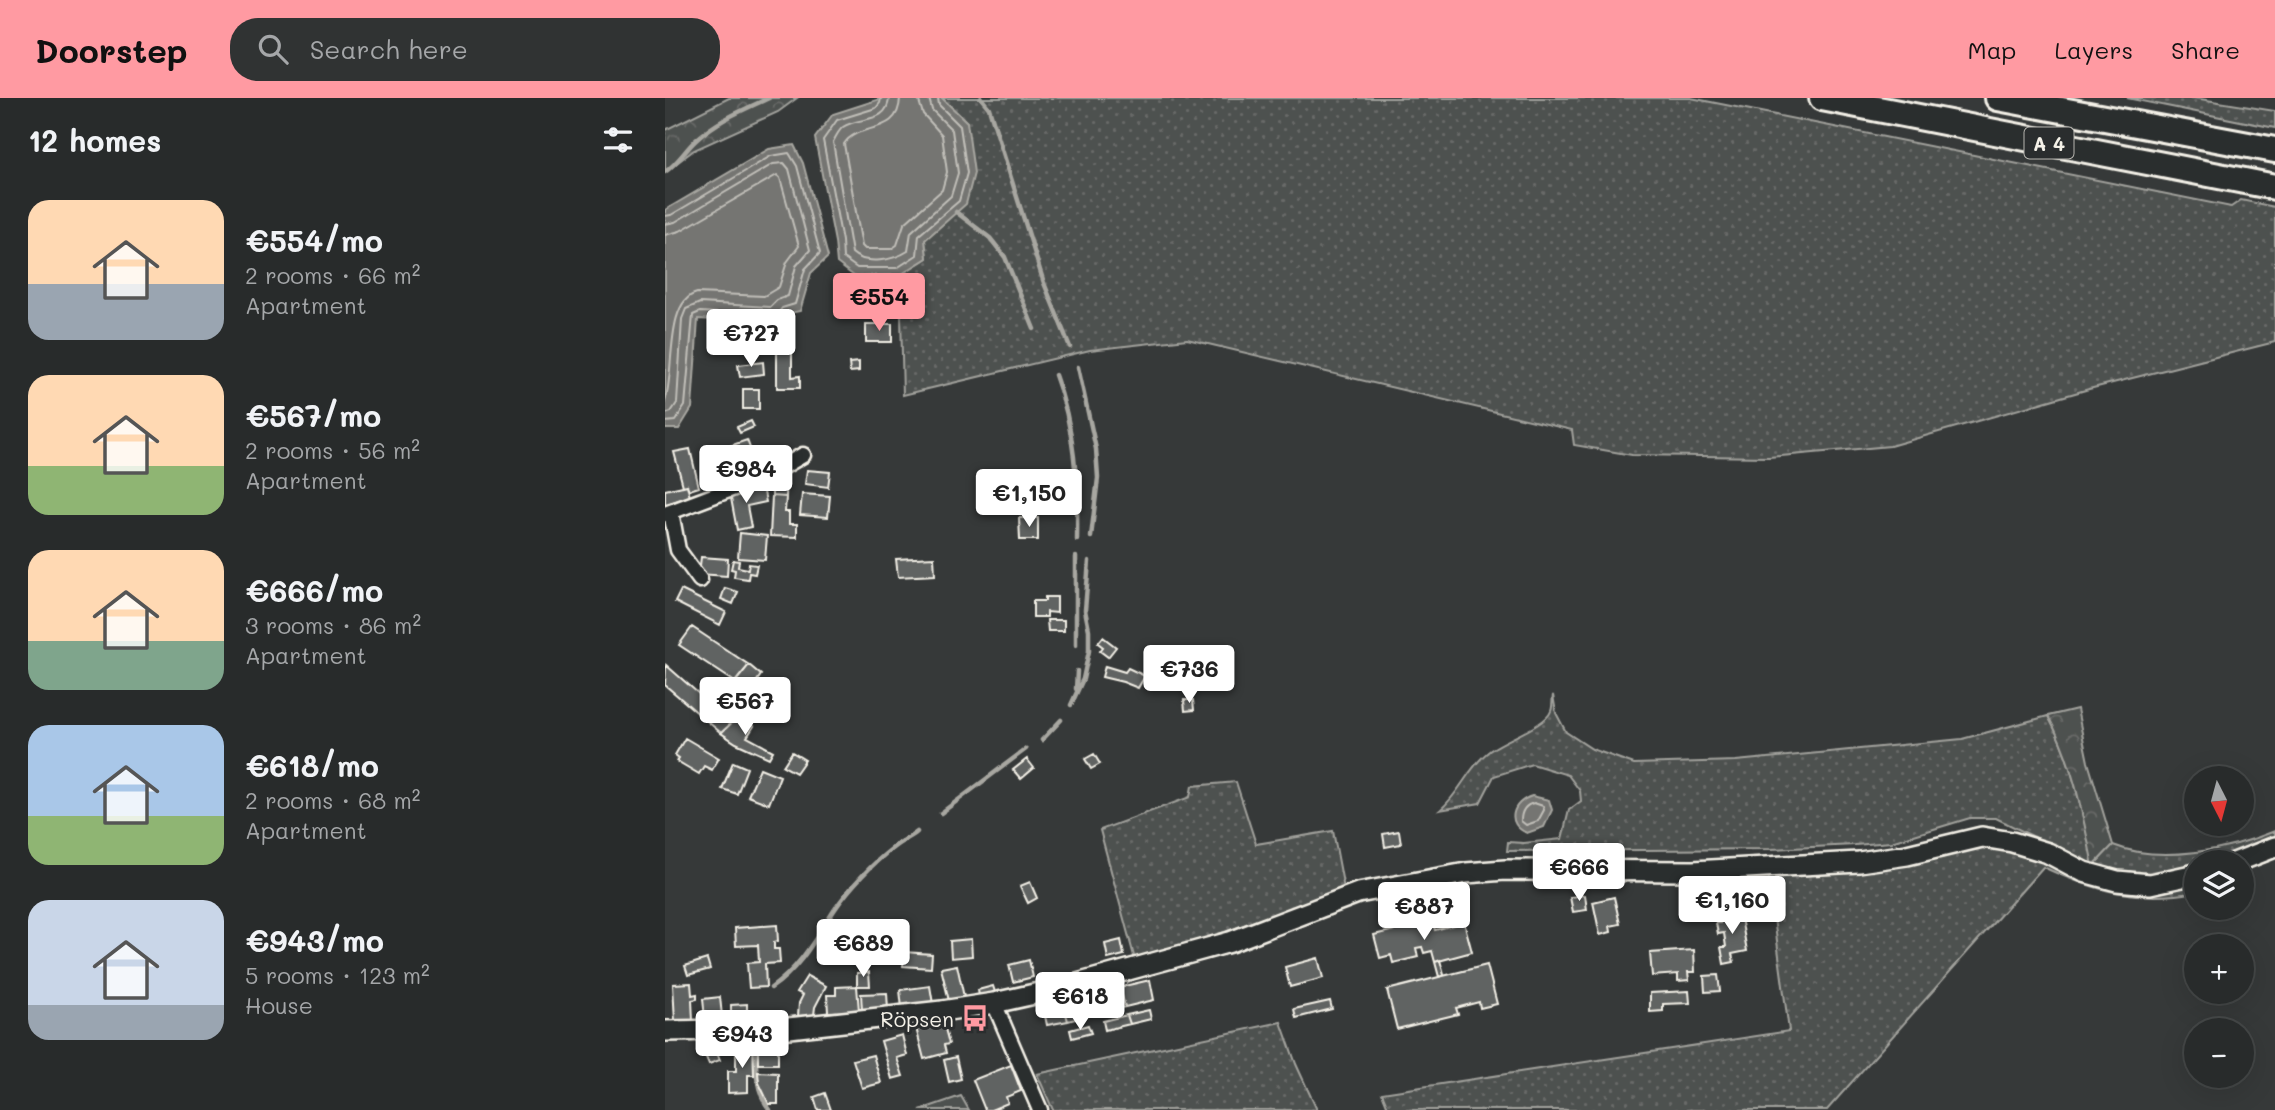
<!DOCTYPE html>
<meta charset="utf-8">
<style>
body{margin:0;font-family:Mali,sans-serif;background:#303333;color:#f1f3f6;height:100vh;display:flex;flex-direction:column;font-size:26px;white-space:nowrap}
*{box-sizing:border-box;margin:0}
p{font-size:23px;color:#a5a7a9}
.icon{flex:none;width:38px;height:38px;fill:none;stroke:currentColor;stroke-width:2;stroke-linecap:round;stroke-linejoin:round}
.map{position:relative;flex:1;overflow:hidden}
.side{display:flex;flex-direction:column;background:#282b2b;width:665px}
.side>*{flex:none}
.needle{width:46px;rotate:174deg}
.controls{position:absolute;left:1519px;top:668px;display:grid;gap:14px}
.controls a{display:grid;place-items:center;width:70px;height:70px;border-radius:50%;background:#282b2b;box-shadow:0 7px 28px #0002,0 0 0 2px #444747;font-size:35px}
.price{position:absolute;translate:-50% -60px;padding:0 16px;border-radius:7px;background:#fff;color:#222;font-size:23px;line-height:46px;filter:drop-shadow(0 2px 4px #0008)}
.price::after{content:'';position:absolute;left:50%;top:42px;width:21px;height:16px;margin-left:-10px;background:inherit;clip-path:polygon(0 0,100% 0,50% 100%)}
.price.on{background:#ff9aa2;color:#111}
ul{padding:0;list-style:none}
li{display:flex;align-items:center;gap:21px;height:175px;padding:0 28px}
li span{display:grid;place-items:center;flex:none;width:196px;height:140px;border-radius:21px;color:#555}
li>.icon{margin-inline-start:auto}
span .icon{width:84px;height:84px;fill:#fffc;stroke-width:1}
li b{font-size:30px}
h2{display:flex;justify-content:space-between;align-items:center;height:84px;padding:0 28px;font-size:30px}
header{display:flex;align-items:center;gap:42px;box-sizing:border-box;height:98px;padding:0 35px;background:#ff9aa2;color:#111}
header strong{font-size:33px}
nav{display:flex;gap:38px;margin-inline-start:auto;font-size:24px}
.search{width:490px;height:63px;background:#303333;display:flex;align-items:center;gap:18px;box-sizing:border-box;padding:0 24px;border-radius:28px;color:#a5a7a9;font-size:26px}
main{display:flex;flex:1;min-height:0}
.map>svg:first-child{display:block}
.grass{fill:url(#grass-dots);stroke:#a1a19c;stroke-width:2}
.forest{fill:url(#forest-crowns);stroke:#a1a19c;stroke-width:2}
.water{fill:#757572;stroke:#a8a7a1;stroke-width:2}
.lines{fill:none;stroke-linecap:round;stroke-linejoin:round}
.shore{stroke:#c1bfb9;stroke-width:2}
.stream{stroke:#a8a7a1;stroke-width:4.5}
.building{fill:#616362;stroke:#f4f1e8;stroke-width:2}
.street-casing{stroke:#f4f1e8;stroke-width:19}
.secondary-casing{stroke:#f4f1e8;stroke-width:24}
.highway-casing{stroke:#f4f1e8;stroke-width:30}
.street{stroke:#2a2d2e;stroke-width:14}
.secondary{stroke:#2a2d2e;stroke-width:19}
.highway{stroke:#2a2d2e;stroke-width:24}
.labels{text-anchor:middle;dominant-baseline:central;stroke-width:6;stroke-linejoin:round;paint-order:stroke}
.shield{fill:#2a2d2e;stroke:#b7b6b0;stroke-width:2}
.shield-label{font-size:19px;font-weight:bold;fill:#f4f1e8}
.poi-label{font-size:21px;fill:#f4f1e8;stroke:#2a2d2e;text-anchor:end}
</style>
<header>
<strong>Doorstep</strong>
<div class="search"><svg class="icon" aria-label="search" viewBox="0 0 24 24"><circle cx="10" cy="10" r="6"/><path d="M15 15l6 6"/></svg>Search here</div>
<nav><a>Map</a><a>Layers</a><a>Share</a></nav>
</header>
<main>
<section class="side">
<h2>12 homes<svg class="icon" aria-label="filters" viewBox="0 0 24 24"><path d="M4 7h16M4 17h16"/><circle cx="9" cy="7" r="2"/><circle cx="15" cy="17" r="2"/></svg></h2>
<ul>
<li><span style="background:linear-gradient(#ffd9b3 60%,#9aa5b1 0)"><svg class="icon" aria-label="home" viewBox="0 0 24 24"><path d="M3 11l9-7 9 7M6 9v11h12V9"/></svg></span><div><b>€554/mo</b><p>2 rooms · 66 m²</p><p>Apartment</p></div></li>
<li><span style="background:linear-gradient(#ffd9b3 65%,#8fb573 0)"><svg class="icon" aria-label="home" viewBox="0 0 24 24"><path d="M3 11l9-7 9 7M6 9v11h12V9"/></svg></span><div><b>€567/mo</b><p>2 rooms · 56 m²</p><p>Apartment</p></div></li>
<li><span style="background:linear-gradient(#ffd9b3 65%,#7fa58c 0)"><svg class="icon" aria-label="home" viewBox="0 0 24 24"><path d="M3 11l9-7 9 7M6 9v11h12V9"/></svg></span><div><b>€666/mo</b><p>3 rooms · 86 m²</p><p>Apartment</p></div></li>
<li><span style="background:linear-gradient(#a9c7e8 65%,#8fb573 0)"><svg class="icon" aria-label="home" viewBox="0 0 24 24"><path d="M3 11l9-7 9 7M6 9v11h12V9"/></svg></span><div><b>€618/mo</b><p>2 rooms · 68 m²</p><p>Apartment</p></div></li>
<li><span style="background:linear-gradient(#c9d6e8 75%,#9aa5b1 0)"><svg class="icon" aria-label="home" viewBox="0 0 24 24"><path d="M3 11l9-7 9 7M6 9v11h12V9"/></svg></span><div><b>€943/mo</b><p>5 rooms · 123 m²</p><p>House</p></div></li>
</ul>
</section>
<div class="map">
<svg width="1610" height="1012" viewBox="0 0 1610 1012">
<defs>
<pattern id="grass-dots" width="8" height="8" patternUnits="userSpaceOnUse" patternTransform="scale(1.75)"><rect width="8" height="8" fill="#4e514f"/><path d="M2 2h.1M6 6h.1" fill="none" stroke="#686a68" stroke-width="1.8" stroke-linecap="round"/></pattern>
<pattern id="forest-crowns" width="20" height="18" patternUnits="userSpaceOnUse" patternTransform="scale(1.75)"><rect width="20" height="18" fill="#4e514f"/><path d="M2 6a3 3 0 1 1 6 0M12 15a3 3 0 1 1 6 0" fill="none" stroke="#686a68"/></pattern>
</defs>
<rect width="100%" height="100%" fill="#363939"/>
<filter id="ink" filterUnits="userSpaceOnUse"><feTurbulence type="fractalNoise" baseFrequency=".0143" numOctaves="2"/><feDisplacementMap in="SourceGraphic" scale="14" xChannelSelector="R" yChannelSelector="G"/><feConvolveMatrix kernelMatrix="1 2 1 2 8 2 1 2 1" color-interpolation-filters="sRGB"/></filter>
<g filter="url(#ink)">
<path class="grass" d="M277 0H1026L1566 109 1576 102 1610 109V244L1424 291 1225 348 1104 359 967 357 909 347 907 332 522 241 425 252 238 297 235 177 262 160 260 142 302 24Z
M1462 0H1529L1610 13V30Z
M888 597 891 615 901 634 927 651 969 666 1071 663 1297 641 1383 618C1408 663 1418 718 1429 767L1448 747C1495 766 1564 752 1610 733V743C1584 752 1559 765 1531 765V769L1473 778 1428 768 1331 720H1305L1226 744 1190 747 1105 751 842 753 843 744 859 745 897 741 904 712 916 703 915 693 903 677 867 666 829 678 815 705 775 712C795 695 803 670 823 654 838 642 881 628 886 613 888 608 887 602 888 597Z
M571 684 591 746 668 733 679 791 520 848 470 862 435 732 525 699 527 688Z
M1300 747 1364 754 1408 777 1531 784V794C1474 805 1430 793 1378 769L1162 1012H724L717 995 1124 933 1103 775Z
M616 924 631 966 652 1012H388L372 976Z"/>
<path class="forest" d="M64 0H132L113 14 29 52 0 74V32Z
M1412 611 1423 664 1448 747 1428 768C1418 718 1408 663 1383 618Z
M296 998 304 1012H255Z"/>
<path class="water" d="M218 0H277L302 24 309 75 301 106 260 142 262 160 235 177 189 178 172 165 170 144 150 40 168 16Z
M129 47 138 65 163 159 146 175 135 213 120 216 118 226 33 221 27 310 14 331H0V112L104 51Z
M867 698 884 702 887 712 879 729 862 735C840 726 847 704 867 698Z"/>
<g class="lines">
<path class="shore" d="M216 0 215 5 211 10 172 22 158 42 177 143 178 160 192 170H232L252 157 254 137 294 103 302 75 295 28 274 7 273 0
M224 0C223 26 194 18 178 29 174 32 170 40 168 44L187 155C201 168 229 162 243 153L246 134 286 98 293 75 287 32 267 12 264 0
M235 0C234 39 194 23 179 46L197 148 200 151H226L232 147 239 126 277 92 282 74 277 37 258 16 253 0
M0 118 6 117 106 58 124 55 132 68 155 155 140 171 130 206 117 210 111 218 35 214 28 217 20 308 10 323 0 324
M0 126 10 124 108 66 119 65 124 71 145 152 131 168 123 198 112 202 105 209 35 205 21 211 17 221 12 305 6 314 0 316
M0 137 15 133 112 77 115 80 134 148 122 164 114 189 99 198 32 195C0 203 10 273 0 304
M869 705 878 708 879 712 873 723 861 727 856 723C856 714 860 707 869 705Z"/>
<path class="stream" d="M316 0 324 10 379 185 405 249
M0 74C13 65 20 52 31 42 53 22 78 12 104 0
M291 114 325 140 340 159 369 231
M413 269 431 351 433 380 426 439
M390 277C410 330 413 386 412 442
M411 547V459
M411 591 412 573
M406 607 418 581 424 553V532L420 512 424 463
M377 642 396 622
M276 715 361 651
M106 890C135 870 151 840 170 811 185 789 208 765 229 749 236 743 245 740 252 734
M91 936C91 962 88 991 105 1012"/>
</g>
<path class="building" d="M201 226H227V244H201Z
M112 249H127V279L135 278V290H112Z
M98 264 99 276 75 279 73 267Z
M194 264V273L185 274 184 265Z
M78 291H94V311H78Z
M86 323 89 329 75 335 72 329Z
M82 342 89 361 68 369 62 349Z
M25 351 34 389 24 392 22 387 18 388 9 354Z
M142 372 165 374 163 389 140 386Z
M122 375 121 399 107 398V383Z
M22 387 25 399 0 406V392Z
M98 389 101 404 82 408 86 429 72 432 65 395Z
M137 396 165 398 163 419 135 417Z
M107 398 121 399 120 414H124V426H132V439L105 438Z
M354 420H373V442H355Z
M75 435 102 438 100 462 73 460Z
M36 459 63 461 62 478 34 476Z
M269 459 270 477 233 479 231 461Z
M68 462 74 463 73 469 83 471 84 466 92 467 90 476 84 475 83 481 69 479 70 472 66 471Z
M60 490 73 494 68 506 56 501Z
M16 492 61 514 55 527 10 504Z
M380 499H392V515L382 514V519H368V503H380Z
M382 522H399V533H383Z
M27 529 84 567 70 584 14 547Z
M438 539 451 549 443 559 435 553 438 549 433 545Z
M1 567 50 610 84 567 96 577 85 593 93 600 56 635 0 587Z
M440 568 460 574 463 570 480 578 473 590 458 584 437 579Z
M519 602H528L529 612 520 613Z
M74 618 89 628 82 639 108 653 104 660 71 645 56 635Z
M20 640 54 660 47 672 39 668 34 676 12 663 14 660 10 657Z
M127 654 140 662 131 675 118 668Z
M429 656 435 666 426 671 420 661Z
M362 661 369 670 356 681 348 672Z
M68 664 82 670 72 696 57 691Z
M95 670 115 678 104 706 83 698Z
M734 733 736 746 720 749 718 736Z
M365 784 372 800 363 805 355 788Z
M920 797 922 812 908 814 905 799Z
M949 799 955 826 945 828 946 834 935 837 928 804Z
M1075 814 1082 853 1067 856 1069 864 1059 866 1056 849H1061L1059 835 1053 836 1051 825H1055L1054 817Z
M767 823 770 832 799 824 807 854 770 864 767 853 759 855 757 849 751 850 753 859 728 865 726 857 715 860 709 837Z
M112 827 113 843 109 844V851H114L115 865 100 866 101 889 84 890 82 865 94 864 93 847 71 848 70 830Z
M306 841 307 858 286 860 285 843Z
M456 842 459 857 443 861 440 846Z
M1029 852 1030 874H1023L1024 882 1013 883V876L987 878 985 855Z
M239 854 267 856 266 870 238 868Z
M653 860 658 880 625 889 620 869Z
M42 861 45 871 23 877 20 868Z
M364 862 368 879 348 884 344 867Z
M775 862 779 877 774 879 770 864Z
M292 867 299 899 284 903 276 870Z
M822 867 832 906 815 910 814 904 791 910 793 916 732 931 722 892Z
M204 874 205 888H192V875Z
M1053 877 1055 893 1040 894 1039 878Z
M142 878 161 888 150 909 149 917 133 918 134 905 138 897 132 894Z
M485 882 489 902 460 909 455 889Z
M26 885 27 897 32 896V901L27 902 28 923 10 924 8 886Z
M192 888 194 913 163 914 162 897H171V889Z
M265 888 268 906 237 910 235 892Z
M328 888 330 894 314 898 313 892Z
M455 889 460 909 433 916 428 895Z
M1024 893 1025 905 998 906V913L985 914V895Z
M222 895 223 912 197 913 196 896Z
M55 899 57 918 40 920 38 901Z
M419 899 424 917 403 923 398 905Z
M665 903 667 911 631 920 629 911Z
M398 905 403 923 382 927 378 909Z
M82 906V916L66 917V907Z
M484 912 486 921 465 926 462 917Z
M462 917 465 926 440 932 438 923Z
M277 919 284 946 279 947 281 955 259 961 250 926Z
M423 927 426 935 407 940 405 932Z
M44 935 55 962 44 966 31 937Z
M237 937 242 957 232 960 238 978 227 981 216 943Z
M71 947H88L89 977H83V994L63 995V973H71Z
M93 948H113V966H93Z
M208 957 216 985 197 990 188 962Z
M291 959 296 981 284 984 279 962Z
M346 967 356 993 341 999 343 1005 326 1012H320L308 982Z
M93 974 113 975V1006H104L94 985Z
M160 995 166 1012H153L149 999Z"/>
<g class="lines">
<defs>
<path id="street" d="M6 414 13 452 35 482
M0 416 104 377 138 357
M329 905 375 1012"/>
<path id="secondary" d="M1569 765 1610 749
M0 933 115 931 277 913 329 905 401 889 565 844 693 795 801 775 840 772 1028 773 1194 764 1242 757 1317 739 1347 744 1383 755 1419 774 1452 783 1485 786 1531 776"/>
<path id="highway" d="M1157 0 1610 89
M1333 0 1610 52"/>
</defs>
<use href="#street" class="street-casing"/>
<use href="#secondary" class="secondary-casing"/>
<use href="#highway" class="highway-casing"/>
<use href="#street" class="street"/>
<use href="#secondary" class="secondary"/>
<use href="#highway" class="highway"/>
</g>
</g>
<defs>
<symbol id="bus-bare" viewBox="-9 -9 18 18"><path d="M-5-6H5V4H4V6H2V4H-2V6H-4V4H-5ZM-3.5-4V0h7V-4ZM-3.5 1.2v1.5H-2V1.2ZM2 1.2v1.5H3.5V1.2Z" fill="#ff9aa2" stroke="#2a2d2e" stroke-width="2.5" paint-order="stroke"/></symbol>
</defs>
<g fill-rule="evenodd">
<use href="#bus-bare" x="291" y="901" width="38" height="38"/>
</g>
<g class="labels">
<rect class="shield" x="1359.5" y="29.5" width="49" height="31" rx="5"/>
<g class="shield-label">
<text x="1384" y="45">A 4</text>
</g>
<g class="poi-label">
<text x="289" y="920">Röpsen</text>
</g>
</g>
</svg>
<div class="controls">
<a><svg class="needle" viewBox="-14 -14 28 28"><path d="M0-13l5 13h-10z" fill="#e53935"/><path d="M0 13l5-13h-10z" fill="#a5a7a9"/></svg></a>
<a><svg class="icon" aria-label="layers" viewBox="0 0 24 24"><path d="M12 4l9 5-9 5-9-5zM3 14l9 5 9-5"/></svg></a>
<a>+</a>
<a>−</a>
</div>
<b class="price on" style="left:214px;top:235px">€554</b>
<b class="price" style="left:86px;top:271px">€727</b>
<b class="price" style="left:81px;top:407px">€984</b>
<b class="price" style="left:364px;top:431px">€1,150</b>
<b class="price" style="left:524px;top:607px">€736</b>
<b class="price" style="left:80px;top:639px">€567</b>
<b class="price" style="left:914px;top:805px">€666</b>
<b class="price" style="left:1067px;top:838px">€1,160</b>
<b class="price" style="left:759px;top:844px">€887</b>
<b class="price" style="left:198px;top:881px">€689</b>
<b class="price" style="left:415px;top:934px">€618</b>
<b class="price" style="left:77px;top:972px">€943</b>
</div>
</main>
